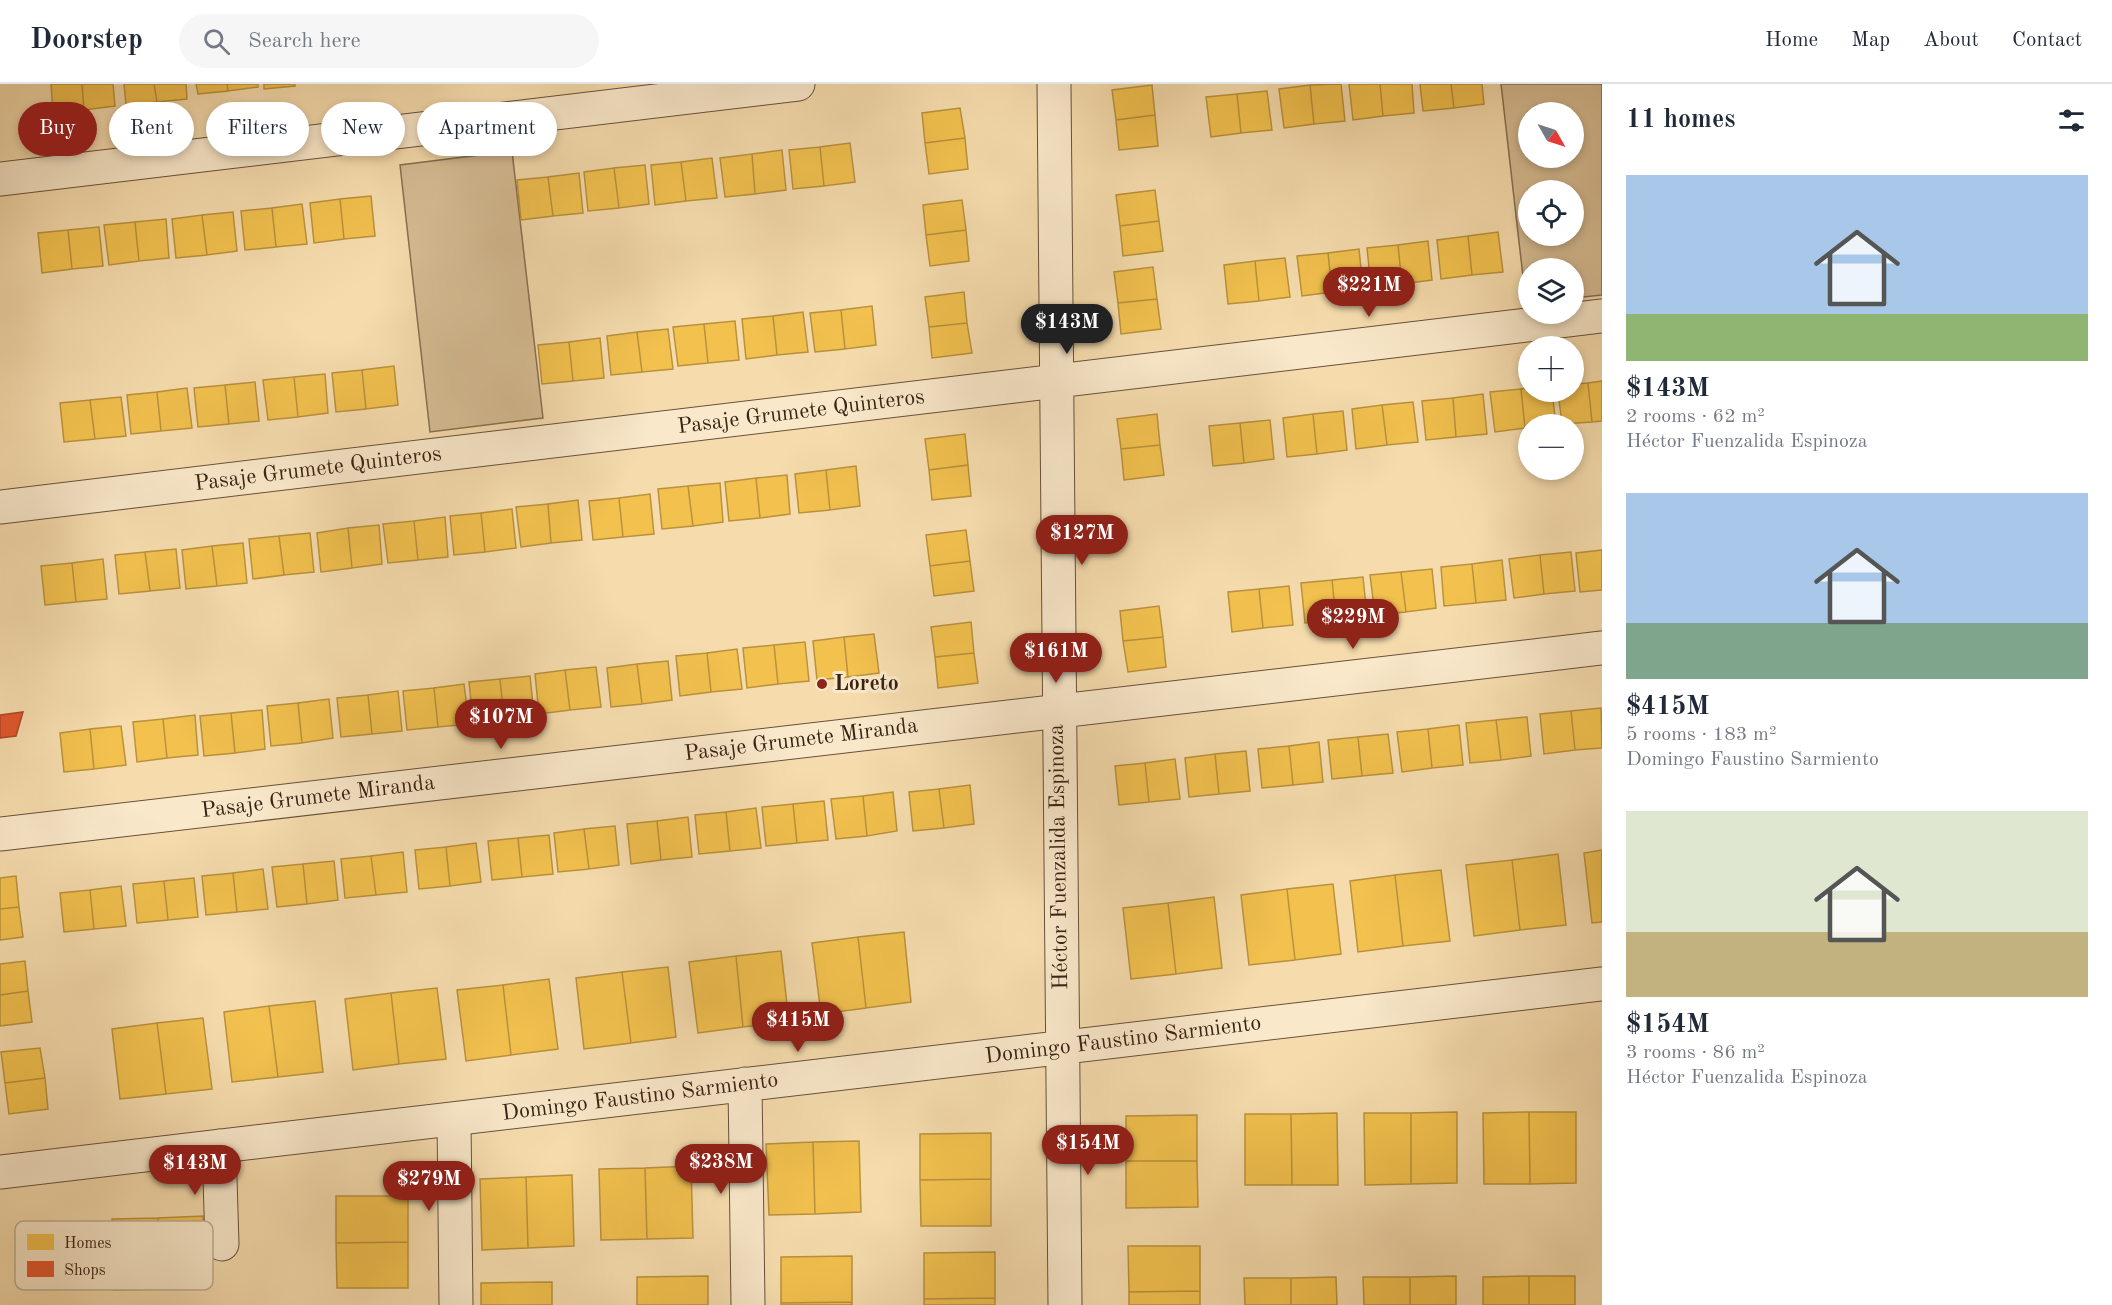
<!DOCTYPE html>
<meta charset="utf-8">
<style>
body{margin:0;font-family:"Old Standard TT",serif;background:#f6f6f7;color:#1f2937;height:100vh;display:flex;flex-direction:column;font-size:22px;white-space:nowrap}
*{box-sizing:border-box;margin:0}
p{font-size:20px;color:#747a83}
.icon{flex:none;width:33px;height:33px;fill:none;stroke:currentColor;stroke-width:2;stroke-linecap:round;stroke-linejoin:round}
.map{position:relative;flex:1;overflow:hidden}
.drawer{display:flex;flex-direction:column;background:#fff;width:510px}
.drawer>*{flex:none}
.guide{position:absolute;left:18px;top:18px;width:570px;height:54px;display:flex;gap:12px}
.needle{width:39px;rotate:129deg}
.tools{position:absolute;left:1518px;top:18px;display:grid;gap:12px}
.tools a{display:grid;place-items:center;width:66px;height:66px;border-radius:50%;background:#fff;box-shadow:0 3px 9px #0003;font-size:30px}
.price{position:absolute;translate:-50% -51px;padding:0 14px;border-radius:21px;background:#8f2418;color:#fff;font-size:20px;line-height:39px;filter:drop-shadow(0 2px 3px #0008)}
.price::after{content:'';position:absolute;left:50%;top:36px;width:18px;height:14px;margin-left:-9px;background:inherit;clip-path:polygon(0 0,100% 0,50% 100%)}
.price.selected{background:#222;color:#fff}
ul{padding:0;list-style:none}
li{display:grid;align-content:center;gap:12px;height:318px;padding:0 24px}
li span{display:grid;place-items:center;height:186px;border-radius:0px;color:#555}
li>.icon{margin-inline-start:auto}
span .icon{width:108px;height:108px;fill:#fffc;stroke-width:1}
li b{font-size:26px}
h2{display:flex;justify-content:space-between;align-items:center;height:72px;padding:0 24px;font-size:26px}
.tag{padding:0 21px;border-radius:27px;background:#fff;box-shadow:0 3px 9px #0003;font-size:21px;line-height:54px}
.tag.selected{background:#8f2418;color:#fff}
header{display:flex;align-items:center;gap:36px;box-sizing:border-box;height:84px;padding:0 30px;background:#fff;border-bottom:2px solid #e0e1e3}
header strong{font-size:28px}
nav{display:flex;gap:33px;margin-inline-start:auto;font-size:21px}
.search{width:420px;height:54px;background:#f6f6f7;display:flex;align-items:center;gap:15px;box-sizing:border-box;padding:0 21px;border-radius:33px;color:#747a83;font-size:22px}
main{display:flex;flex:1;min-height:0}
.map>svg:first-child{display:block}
.green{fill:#d6bc93;stroke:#876f54;stroke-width:1.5;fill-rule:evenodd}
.homes{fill:#f2c14e;stroke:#ba913d;stroke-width:1.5}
.shops{fill:#e4572e;stroke:#b04726;stroke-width:1.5}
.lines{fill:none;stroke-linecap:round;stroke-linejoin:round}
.minor-casing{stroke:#68503a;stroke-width:35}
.minor{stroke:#f9e8ca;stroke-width:33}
.poi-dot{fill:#8f2418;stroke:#f9e8ca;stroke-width:2}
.labels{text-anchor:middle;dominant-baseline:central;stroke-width:6;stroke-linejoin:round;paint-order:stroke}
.street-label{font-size:22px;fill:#382214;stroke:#f9e8ca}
.poi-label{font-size:22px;font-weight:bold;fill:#382214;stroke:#f9e8ca;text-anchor:start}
.key{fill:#f9e8ca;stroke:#bfad93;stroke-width:1.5}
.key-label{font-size:16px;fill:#382214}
</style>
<header>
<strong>Doorstep</strong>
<div class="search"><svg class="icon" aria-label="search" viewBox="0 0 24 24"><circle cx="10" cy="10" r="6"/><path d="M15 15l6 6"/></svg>Search here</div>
<nav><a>Home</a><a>Map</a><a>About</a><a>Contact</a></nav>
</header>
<main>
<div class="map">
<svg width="1602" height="1221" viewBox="0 0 1602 1221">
<rect width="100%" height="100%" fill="#f6dcad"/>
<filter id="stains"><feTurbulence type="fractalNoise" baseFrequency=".00333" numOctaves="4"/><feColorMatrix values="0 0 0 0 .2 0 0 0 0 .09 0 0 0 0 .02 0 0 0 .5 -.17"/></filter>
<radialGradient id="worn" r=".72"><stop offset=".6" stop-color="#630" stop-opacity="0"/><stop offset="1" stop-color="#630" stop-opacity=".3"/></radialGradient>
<path class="green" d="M1501 0H1602V211L1574 214V184H1528V219H1526ZM1528 28H1574V74H1528ZM1528 106H1574V152H1528Z
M512 67 543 334 430 348 400 81Z"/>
<path class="homes" d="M51 0H82L84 26 53 29Z
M82 0H113L115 22 84 26Z
M124 0H154L157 18 126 21Z
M154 0H186L187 15 157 18Z
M196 0H227L228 7 198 10Z
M227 0H258V3L228 7Z
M264 0H295V2L264 5Z
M1341 0 1345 37 1314 40 1310 1Z
M1349 0H1380L1383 32 1353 36Z
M1380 0H1412L1414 29 1383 32Z
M1420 0H1451L1454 24 1423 27Z
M1451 0H1482L1484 20 1454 24Z
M1152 1 1155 31 1116 36 1112 6Z
M1310 1 1314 40 1284 44 1279 5Z
M1267 7 1272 46 1241 49 1237 10Z
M1237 10 1241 49 1211 53 1206 13Z
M960 24 965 54 925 59 922 29Z
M1155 31 1158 62 1119 66 1116 36Z
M965 54 968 85 929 90 925 59Z
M850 59 855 98 824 102 820 63Z
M820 63 824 102 793 105 789 66Z
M782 66 786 106 755 110 752 70Z
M752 70 755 110 725 113 720 74Z
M712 74 717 114 686 117 681 78Z
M681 78 686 117 655 121 651 81Z
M645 81 649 120 619 124 614 84Z
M614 84 619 124 588 127 584 88Z
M579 89 583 129 553 132 548 93Z
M548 93 553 132 521 136 517 96Z
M1155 106 1159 137 1120 142 1116 111Z
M371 112 375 152 344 155 340 115Z
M340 115 344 155 314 159 310 119Z
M962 116 966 146 926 151 923 121Z
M302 120 307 160 276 163 272 124Z
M272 124 276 163 245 166 241 127Z
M233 128 237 167 207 171 202 131Z
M202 131 207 171 176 174 172 135Z
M166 135 169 174 139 177 135 138Z
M1159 137 1163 167 1123 172 1120 142Z
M135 138 139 177 109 181 104 141Z
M99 143 103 182 72 185 68 146Z
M68 146 72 185 42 189 38 149Z
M966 146 969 177 930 182 926 151Z
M1498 148 1503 188 1472 191 1468 152Z
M1468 152 1472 191 1441 195 1437 156Z
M1428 157 1432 196 1402 200 1398 161Z
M1398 161 1402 200 1371 203 1367 164Z
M1359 165 1363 204 1332 208 1328 169Z
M1328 169 1332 208 1302 212 1297 172Z
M1285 174 1290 213 1259 217 1255 177Z
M1255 177 1259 217 1228 220 1224 181Z
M1153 183 1157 215 1118 219 1114 188Z
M964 208 967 239 929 243 925 213Z
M1157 215 1161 245 1121 250 1118 219Z
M872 222 876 261 845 265 841 226Z
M841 226 845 265 815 268 810 229Z
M803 228 808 268 777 271 773 232Z
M773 232 777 271 746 275 742 235Z
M735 237 739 276 708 279 704 240Z
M967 239 972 269 932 274 929 243Z
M704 240 708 279 678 282 673 243Z
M668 245 673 285 642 288 637 248Z
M637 248 642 288 611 291 607 252Z
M600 254 604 294 573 297 569 258Z
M569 258 573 297 542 300 538 261Z
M394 282 398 321 366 325 362 286Z
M362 286 366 325 336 328 332 289Z
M325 290 328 329 298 333 294 293Z
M294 293 298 333 268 336 263 296Z
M1602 297V337L1592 338 1588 299Z
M255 298 259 337 229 340 225 301Z
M1588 299 1592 338 1562 340 1558 308H1574V300Z
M225 301 229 340 198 343 194 304Z
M187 304 192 344 161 347 157 308Z
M1528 304V308H1552L1556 340H1528V344H1525L1521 305Z
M1521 305 1525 344 1495 348 1490 308Z
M157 308 161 347 131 350 127 311Z
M1483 310 1487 350 1456 353 1453 314Z
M121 313 126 352 95 355 90 316Z
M1453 314 1456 353 1426 356 1422 317Z
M90 316 95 355 64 358 60 319Z
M1413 318 1418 358 1387 361 1382 321Z
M1382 321 1387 361 1356 365 1352 325Z
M1343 327 1347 366 1317 370 1313 330Z
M1157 330 1160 361 1121 365 1117 335Z
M1313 330 1317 370 1287 373 1283 334Z
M1270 336 1274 375 1244 379 1240 339Z
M1240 339 1244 379 1213 382 1209 342Z
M965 350 968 381 929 386 925 355Z
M1160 361 1164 391 1124 396 1121 365Z
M968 381 971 412 932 416 929 386Z
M856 382 860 422 830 426 826 386Z
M826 386 830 426 799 429 795 390Z
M787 391 790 430 760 434 756 394Z
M756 394 760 434 729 437 725 398Z
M720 399 723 438 693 442 688 402Z
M688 402 693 442 662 445 658 405Z
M650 410 654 450 623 453 619 414Z
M619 414 623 453 593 456 589 417Z
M578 416 582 456 551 459 548 420Z
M548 420 551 459 521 463 516 423Z
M512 425 516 464 485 468 481 429Z
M481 429 485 468 454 471 450 432Z
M445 433 448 473 418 476 414 437Z
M414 437 418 476 388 479 383 440Z
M379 441 382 480 352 484 348 444Z
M348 444 352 484 321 488 317 449Z
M966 446 970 477 930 482 926 451Z
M310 449 314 488 284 491 279 452Z
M279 452 284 491 253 495 249 455Z
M243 459 247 499 217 502 212 462Z
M212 462 217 502 186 505 182 466Z
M176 465 180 504 150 507 145 468Z
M1602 466V506L1580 508 1576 469Z
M145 468 150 507 119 510 115 471Z
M1571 468 1575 507 1544 510 1540 471Z
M1540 471 1544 510 1514 514 1509 475Z
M103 475 107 515 76 518 72 479Z
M1502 476 1506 516 1476 519 1472 480Z
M970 477 974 507 934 512 930 482Z
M72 479 76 518 45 521 41 482Z
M1472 480 1476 519 1444 522 1441 483Z
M1432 485 1436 524 1406 528 1401 488Z
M1401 488 1406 528 1375 531 1370 491Z
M1363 493 1367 532 1336 536 1332 496Z
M1332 496 1336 536 1305 539 1301 499Z
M1289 502 1293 541 1263 544 1259 505Z
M1259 505 1263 544 1232 548 1228 508Z
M1159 522 1163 553 1123 557 1120 527Z
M971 538 974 569 935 573 931 543Z
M874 550 879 589 848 593 844 553Z
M844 553 848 593 817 596 813 557Z
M1163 553 1166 583 1128 588 1123 557Z
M805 558 809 597 778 600 774 561Z
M774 561 778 600 747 604 743 564Z
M737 565 742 605 711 608 707 569Z
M707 569 711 608 680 612 676 572Z
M974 569 978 599 938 604 935 573Z
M668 577 672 616 642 620 637 580Z
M637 580 642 620 611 623 607 584Z
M596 583 601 623 570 626 565 586Z
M565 586 570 626 539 630 535 590Z
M530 592 534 631 504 634 500 595Z
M500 595 504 634 473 638 469 598Z
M464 600 469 640 438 643 434 604Z
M434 604 438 643 407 646 403 607Z
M398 607 402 647 372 650 368 611Z
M368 611 372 650 341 653 337 614Z
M329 615 333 654 302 659 298 619Z
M298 619 302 659 271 662 267 622Z
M1601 624 1602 664 1575 666 1571 627Z
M262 626 265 665 235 669 231 629Z
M1571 627 1575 666 1544 670 1540 630Z
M231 629 235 669 204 672 200 632Z
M195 631 198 671 167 674 163 635Z
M1527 633 1531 672 1501 676 1496 636Z
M163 635 167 674 137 678 133 638Z
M1496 636 1501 676 1470 679 1466 639Z
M1459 641 1463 681 1432 684 1428 645Z
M121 642 126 681 94 685 90 645Z
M90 645 94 685 64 688 60 649Z
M1428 645 1432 684 1402 688 1397 648Z
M1388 650 1393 689 1362 692 1358 653Z
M1358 653 1362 692 1332 695 1328 656Z
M1319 658 1323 698 1293 701 1289 662Z
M1289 662 1293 701 1262 704 1258 665Z
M1246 667 1250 707 1219 710 1215 670Z
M1215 670 1219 710 1189 713 1185 674Z
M1175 675 1180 715 1149 718 1145 679Z
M1145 679 1149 718 1119 721 1115 682Z
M970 701 974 740 944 744 939 705Z
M939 705 944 744 913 747 909 708Z
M893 708 897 747 867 752 863 712Z
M863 712 867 752 836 755 831 715Z
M824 717 828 756 797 759 793 720Z
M793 720 797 759 766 762 762 723Z
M756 724 761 764 730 767 726 728Z
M726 728 730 767 699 770 695 731Z
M688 733 692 773 661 776 657 737Z
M657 737 661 776 631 780 627 740Z
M615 742 619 781 589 785 584 745Z
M584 745 589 785 558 788 554 749Z
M549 751 553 790 522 793 518 754Z
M518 754 522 793 492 796 488 757Z
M476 759 481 798 450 802 446 763Z
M446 763 450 802 419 805 415 766Z
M1602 766V838L1592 839 1584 769Z
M403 768 407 808 376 811 371 772Z
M1558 770 1566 841 1520 846 1512 776Z
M371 772 376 811 345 814 341 775Z
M1512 776 1520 846 1474 852 1466 781Z
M334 777 338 816 307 820 303 780Z
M303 780 307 820 277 823 272 783Z
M263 785 268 825 237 828 233 789Z
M1441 786 1450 857 1403 862 1395 791Z
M233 789 237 828 206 831 202 792Z
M1395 791 1403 862 1358 868 1350 797Z
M16 792 19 823 0 825V794Z
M194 794 198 833 168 836 164 797Z
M164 797 168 836 137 839 133 800Z
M1333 800 1341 870 1295 876 1287 805Z
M121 802 126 842 94 845 90 806Z
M1287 805 1295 876 1249 881 1241 811Z
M90 806 94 845 64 848 60 809Z
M1214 813 1222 884 1176 890 1168 819Z
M1168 819 1176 890 1131 895 1123 824Z
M19 823 23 853 0 856V825Z
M904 848 911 918 866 924 858 853Z
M858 853 866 924 821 930 812 859Z
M781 867 789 938 743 943 736 872Z
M736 872 743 943 698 949 689 878Z
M25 877 28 907 0 911V880Z
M668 883 676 953 631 959 622 888Z
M622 888 631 959 584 965 576 894Z
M549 895 558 965 511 971 503 901Z
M503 901 511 971 466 977 457 906Z
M437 904 446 975 399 980 391 909Z
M28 907 32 938 0 942V911Z
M391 909 399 980 353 986 345 915Z
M315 917 323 988 278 993 269 922Z
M269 922 278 993 232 998 224 928Z
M203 934 212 1005 166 1010 157 939Z
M157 939 166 1010 120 1015 112 945Z
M40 964 45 994 5 999 1 968Z
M45 994 48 1025 9 1030 5 999Z
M1457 1028V1099L1411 1100V1029Z
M1529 1028H1576V1099L1530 1100Z
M1529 1028 1530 1100H1484L1483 1029Z
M1337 1029 1338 1101H1292L1291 1030Z
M1364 1029H1411V1100L1365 1101Z
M1245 1030H1291L1292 1101H1245Z
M1197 1031V1077H1126V1032Z
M991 1049V1095L920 1096V1050Z
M859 1057 861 1128 815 1130 813 1058Z
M813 1058 815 1130 769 1131 766 1060Z
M1126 1077H1197L1198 1123 1126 1124Z
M691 1082 693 1154 647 1155 645 1084Z
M645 1084 647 1155 601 1156 599 1085Z
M572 1091 574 1162 528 1164 526 1093Z
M526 1093 528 1164 482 1166 480 1095Z
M991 1095V1142H921L920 1096Z
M336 1112H408V1158L336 1159Z
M203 1132 206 1203 160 1205 158 1134Z
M158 1134 160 1205 114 1206 112 1135Z
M408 1158V1204H337L336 1159Z
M1128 1162H1200V1207L1129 1208Z
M995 1168V1214L924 1215V1169Z
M852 1172V1218L781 1219V1173Z
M708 1192V1221H637V1193Z
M1456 1192V1221H1410V1193Z
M1529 1192H1575V1221H1529Z
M1529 1192V1221H1483V1193Z
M1336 1193 1337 1221H1291V1194Z
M1363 1193H1410V1221H1364Z
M1244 1194H1291V1221H1245Z
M552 1198V1221H481V1199Z
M1200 1207V1221H1129V1208Z
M995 1214V1221H924V1215Z
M852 1218V1221H781V1219Z"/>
<path class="shops" d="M23 628 16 652 0 654V631Z"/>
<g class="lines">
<defs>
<path id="minor" d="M1054 0 1065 1221
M0 95 798 0
M0 423 1602 232
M0 750 1602 564
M745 1000 748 1221
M454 1035 456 1221
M219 1062 222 1160
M0 1088 1602 900"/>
</defs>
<use href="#minor" class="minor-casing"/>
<use href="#minor" class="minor"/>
</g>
<circle class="poi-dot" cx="822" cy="600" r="6"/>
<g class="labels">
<g class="street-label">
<text transform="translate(801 328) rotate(-7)">Pasaje Grumete Quinteros</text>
<text transform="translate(318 385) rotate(-7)">Pasaje Grumete Quinteros</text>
<text transform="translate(801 656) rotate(-7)">Pasaje Grumete Miranda</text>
<text transform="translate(318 713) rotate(-7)">Pasaje Grumete Miranda</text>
<text transform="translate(1059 773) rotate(-91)">Héctor Fuenzalida Espinoza</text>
<text transform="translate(1123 956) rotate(-7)">Domingo Faustino Sarmiento</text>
<text transform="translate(640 1013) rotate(-7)">Domingo Faustino Sarmiento</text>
</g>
<g class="poi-label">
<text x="834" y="600">Loreto</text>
</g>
</g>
<rect x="15" y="1137" width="198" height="69" rx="9" class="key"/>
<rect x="27" y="1150" width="27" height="16" fill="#f2c14e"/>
<rect x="27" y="1177" width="27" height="16" fill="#e4572e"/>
<g class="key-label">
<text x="64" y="1164">Homes</text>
<text x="64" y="1191">Shops</text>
</g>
<rect width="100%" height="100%" filter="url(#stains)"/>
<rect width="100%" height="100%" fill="url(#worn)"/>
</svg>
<div class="tools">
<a><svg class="needle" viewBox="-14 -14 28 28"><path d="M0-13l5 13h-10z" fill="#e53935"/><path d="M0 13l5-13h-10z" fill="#747a83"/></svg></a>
<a><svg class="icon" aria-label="locate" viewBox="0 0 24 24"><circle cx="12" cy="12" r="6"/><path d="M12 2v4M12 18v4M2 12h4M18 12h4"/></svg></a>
<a><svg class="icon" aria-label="layers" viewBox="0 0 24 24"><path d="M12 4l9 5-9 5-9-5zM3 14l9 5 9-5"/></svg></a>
<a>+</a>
<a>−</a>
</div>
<b class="price" style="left:1369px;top:234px">$221M</b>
<b class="price selected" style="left:1067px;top:271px">$143M</b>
<b class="price" style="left:1082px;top:482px">$127M</b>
<b class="price" style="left:1353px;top:566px">$229M</b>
<b class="price" style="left:1056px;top:600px">$161M</b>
<b class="price" style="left:501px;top:666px">$107M</b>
<b class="price" style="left:798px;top:969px">$415M</b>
<b class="price" style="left:1088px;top:1092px">$154M</b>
<b class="price" style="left:721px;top:1111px">$238M</b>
<b class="price" style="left:195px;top:1112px">$143M</b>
<b class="price" style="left:429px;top:1128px">$279M</b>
<div class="guide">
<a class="tag selected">Buy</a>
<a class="tag">Rent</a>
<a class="tag">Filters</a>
<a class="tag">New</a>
<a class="tag">Apartment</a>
</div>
</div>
<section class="drawer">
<h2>11 homes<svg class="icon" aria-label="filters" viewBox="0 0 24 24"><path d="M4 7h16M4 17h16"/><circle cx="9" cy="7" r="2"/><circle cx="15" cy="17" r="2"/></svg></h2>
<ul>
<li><span style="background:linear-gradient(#a9c7e8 75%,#8fb573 0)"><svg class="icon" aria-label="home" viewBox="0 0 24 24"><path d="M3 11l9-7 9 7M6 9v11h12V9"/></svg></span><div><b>$143M</b><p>2 rooms · 62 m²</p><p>Héctor Fuenzalida Espinoza</p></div></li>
<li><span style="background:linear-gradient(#a9c7e8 70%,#7fa58c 0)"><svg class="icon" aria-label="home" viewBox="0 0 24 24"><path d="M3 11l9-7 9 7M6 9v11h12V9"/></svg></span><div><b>$415M</b><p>5 rooms · 183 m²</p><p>Domingo Faustino Sarmiento</p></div></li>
<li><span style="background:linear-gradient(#dfe7d0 65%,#c2b280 0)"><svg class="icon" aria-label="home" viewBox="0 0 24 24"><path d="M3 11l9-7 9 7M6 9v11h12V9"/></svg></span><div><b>$154M</b><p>3 rooms · 86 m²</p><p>Héctor Fuenzalida Espinoza</p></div></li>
</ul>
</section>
</main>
